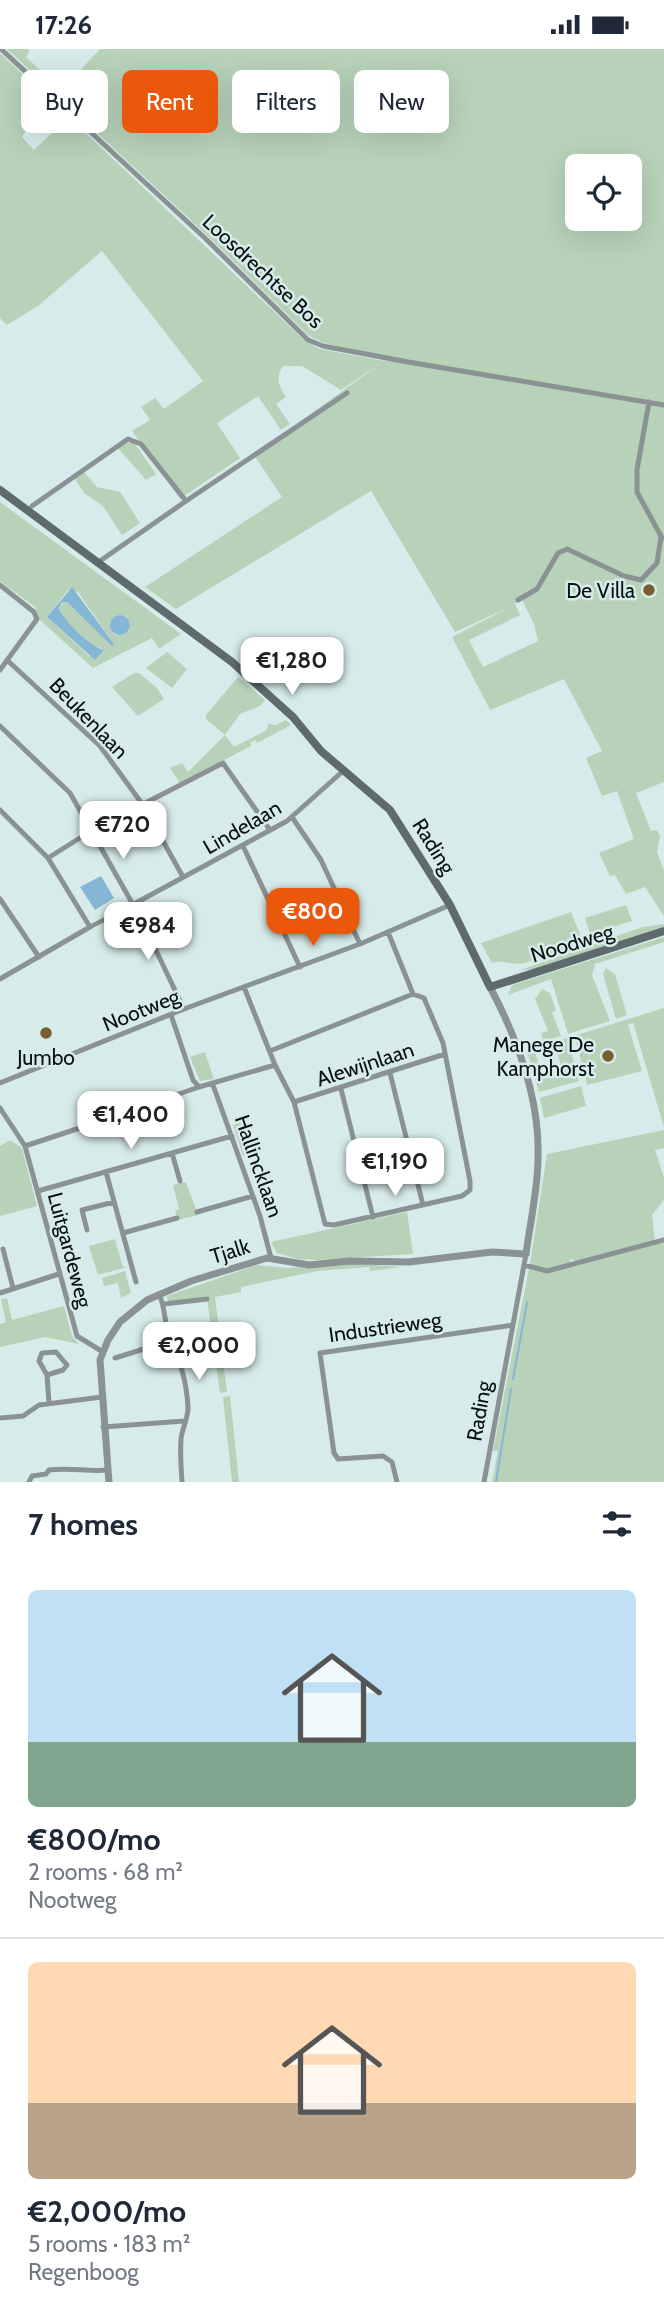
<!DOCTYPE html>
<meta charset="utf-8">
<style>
body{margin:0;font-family:Cabin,sans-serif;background:#f2f2f3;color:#1f2937;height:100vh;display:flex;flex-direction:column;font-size:26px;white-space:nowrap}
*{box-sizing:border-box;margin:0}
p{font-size:23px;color:#747a83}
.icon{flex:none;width:38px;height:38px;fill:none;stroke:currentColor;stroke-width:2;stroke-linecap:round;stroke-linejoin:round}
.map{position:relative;height:1433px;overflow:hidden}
.drawer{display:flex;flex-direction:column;background:#fff;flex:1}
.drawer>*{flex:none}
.guide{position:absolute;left:21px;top:21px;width:623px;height:63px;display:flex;gap:14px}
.buttons{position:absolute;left:565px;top:105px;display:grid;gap:14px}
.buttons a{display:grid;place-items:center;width:77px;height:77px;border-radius:10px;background:#fff;box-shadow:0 7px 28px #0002;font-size:35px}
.price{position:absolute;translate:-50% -60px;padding:0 16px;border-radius:14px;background:#fff;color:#222;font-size:23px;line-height:46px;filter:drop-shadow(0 2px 4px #0008)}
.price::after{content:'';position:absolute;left:50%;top:42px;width:21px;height:16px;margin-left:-10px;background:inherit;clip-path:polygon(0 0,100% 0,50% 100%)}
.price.on{background:#ea580c;color:#fff}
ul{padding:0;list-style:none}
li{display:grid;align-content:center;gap:14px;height:371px;padding:0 28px}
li+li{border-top:2px solid #e0e1e3}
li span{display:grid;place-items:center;height:217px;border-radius:10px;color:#555}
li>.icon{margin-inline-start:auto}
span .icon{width:126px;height:126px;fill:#fffc;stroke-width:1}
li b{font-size:30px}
h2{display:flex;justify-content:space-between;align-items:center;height:84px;padding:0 28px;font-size:30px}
.chip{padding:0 24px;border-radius:10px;background:#fff;box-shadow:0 7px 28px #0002;font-size:24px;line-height:63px}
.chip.on{background:#ea580c;color:#fff}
.status{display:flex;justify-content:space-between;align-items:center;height:49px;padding:0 35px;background:#fff;direction:ltr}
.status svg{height:19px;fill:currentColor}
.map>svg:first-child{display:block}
.green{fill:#b7d2b9;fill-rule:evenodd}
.water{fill:#85b6d6}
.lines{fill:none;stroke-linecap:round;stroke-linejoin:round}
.stream{stroke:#85b6d6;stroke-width:2}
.pedestrian{stroke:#8b9294;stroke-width:4.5}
.minor{stroke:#8b9294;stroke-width:5}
.tertiary{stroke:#8b9294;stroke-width:7}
.secondary{stroke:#5f6a6d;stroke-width:8}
.poi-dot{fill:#795e30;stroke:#d7ecea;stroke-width:2.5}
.labels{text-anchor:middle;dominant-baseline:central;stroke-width:5;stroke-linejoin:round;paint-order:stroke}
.street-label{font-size:21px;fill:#091010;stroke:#d7ecea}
.poi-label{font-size:21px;fill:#091010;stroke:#d7ecea;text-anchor:end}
</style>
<div class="status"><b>17:26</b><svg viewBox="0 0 49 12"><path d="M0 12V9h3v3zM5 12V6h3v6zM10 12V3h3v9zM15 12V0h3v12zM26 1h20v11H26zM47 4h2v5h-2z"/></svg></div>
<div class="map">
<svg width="664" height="1433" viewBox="0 0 664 1433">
<rect width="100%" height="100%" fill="#d7ecea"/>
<path class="green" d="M7 0H30L26 8 62 41 100 0H664V733L636 744 651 782 657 781 660 787 657 803 664 821V867L645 838 626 845 615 826 610 827 599 804 634 790 617 742 602 747 586 709 602 702 564 630 490 661 452 588 512 557 455 583 371 442 176 560 145 538 282 448 254 406 381 314 341 341 302 317H283C275 328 279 338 286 348L276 355 290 375 281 381 258 347 217 374 240 409 180 450 132 382 150 371 141 358 155 349 164 360 203 332 102 202 38 257 7 276 0 269V4L47 48 22 88 34 101 69 68 306 293 320 300 385 312 389 308 324 294 309 287 212 191ZM578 117H630V170H578ZM522 551 534 575 538 592 483 618 469 591 520 566 515 555Z
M133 392 156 425 146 431 117 398Z
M83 422 97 438 120 443 140 474 122 486 103 457 84 444 74 429Z
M0 453 181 585 159 600 152 589 93 619 40 571 35 558 0 532ZM68 541 78 543 114 595 67 553 59 556C60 569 89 599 103 599L89 607 47 568ZM118 566 126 567 130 574 129 582 122 586 114 585 110 573Z
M167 603 187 620 172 639 146 619Z
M134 624H139L157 639 164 650 138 667 112 638Z
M238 628 265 651 260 657 240 665 225 686 234 698 267 681 268 675 276 676 286 671 291 676 257 694 255 691 250 694 251 697 180 734 170 719 182 714 188 723 225 686 206 670V666Z
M626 856 632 872 590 885 585 869Z
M571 863 583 893 525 914C513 917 503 910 492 914L481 894Z
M664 875V879L538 920 520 921 643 878Z
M664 888V893L595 915 592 926 610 972 568 985 551 930 508 946 512 936Z
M606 919 615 925 627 966 616 970 603 925Z
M542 940 550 944 556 961 552 963 561 987 544 992 541 984 548 982 535 950Z
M664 959V1078L633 974 628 976 642 1022 587 1036 576 992 569 995 579 1032 539 1043 528 1005 535 1003 543 1029 563 1024 554 993Z
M205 1003 214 1030 200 1032 190 1008Z
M581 1037 586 1057 544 1069 540 1049Z
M242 1073 252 1104 243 1107 233 1076Z
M664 1081V1099L655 1101 664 1129V1151L652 1166 655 1192 575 1212 570 1209 572 1217 664 1193V1433H492L498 1402H493L530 1215 547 1105Z
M10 1091 22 1099 37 1157 0 1167V1097Z
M186 1133 198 1166 178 1171 175 1162 179 1160 173 1136Z
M407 1163 413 1205 317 1211 298 1210 277 1204 271 1193Z
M115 1190 123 1218H128L98 1226 89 1197Z
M346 1214 402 1218 370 1222 369 1218 317 1222 241 1238V1243L215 1248 227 1343 220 1344 207 1249 168 1253 167 1247 257 1216 288 1219Z
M125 1222 131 1244 121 1249 118 1234 104 1237 102 1229Z
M7 1249 12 1271 64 1257 72 1287 79 1295 45 1288 0 1298V1275L6 1273 1 1250Z
M230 1347 239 1433H232L223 1348Z"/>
<path class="water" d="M72 538 114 595 112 597 67 553 61 554 59 559C65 574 90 597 104 601L95 611 47 568Z
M110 576a10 10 0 1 1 20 0a10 10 0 1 1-20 0Z
M101 827 114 849 95 861 80 838Z"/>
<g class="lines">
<path class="stream" d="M513 1330 527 1254
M496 1433 511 1340"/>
<path class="pedestrian" d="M90 878 132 856"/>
<path class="minor" d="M1 0 207 191 308 291 323 297 408 313 664 356
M649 353 637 421V443L662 489
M32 457 128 390 141 395 186 452 347 344
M100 512 186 452
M0 536 34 563 37 570 0 621
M518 551 537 540 558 504 567 500 624 527 641 531 657 514 661 488
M7 611 100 697 143 756 183 828
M0 677 70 744 140 868 184 960
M0 761 48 809 90 878 0 930
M292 768 321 811 360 895
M243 797 300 918
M48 809 91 782 223 714 270 781
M0 850 39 908
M132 856 287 772 343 722
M244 938 275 1016 294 1053 325 1175 334 1176 462 1147 470 1141V1132L443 994 424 949 413 945 388 883
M171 966 193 1031 199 1038
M270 1002 413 945
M390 1024 423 1156
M0 1034 184 960 360 895 450 856
M213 1036 260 1167 271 1209
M341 1040 373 1168
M294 1053 445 1005
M0 1059 25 1097 77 1287 103 1303
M101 1072 199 1038 275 1016
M25 1097 95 1074
M172 1104 180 1132
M106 1123 136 1233
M38 1142 232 1087
M197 1163 253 1147
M87 1181 82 1161 114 1153
M123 1184 177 1169
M3 1200 13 1239
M524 1216 547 1222 664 1191
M0 1244 59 1225
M159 1245C165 1257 164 1270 168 1282 179 1307 187 1331 188 1359 188 1369 182 1380 181 1390 180 1404 181 1419 182 1433
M164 1255 207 1250
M147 1299 149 1304 178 1299
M115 1309 147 1299 151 1293H161L172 1288
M180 1317 217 1314
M47 1326 63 1321 67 1316 56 1303 42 1304 39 1312 47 1326 49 1354
M0 1369 23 1367 39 1356 102 1348
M103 1378 184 1372
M29 1433 32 1427 46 1425 49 1421C70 1418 87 1423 108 1421
M397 1433 392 1413 383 1407 338 1410 334 1404 320 1304 513 1276
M484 1433 526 1205"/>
<path class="tertiary" d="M109 1433 100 1311 108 1291 120 1273 147 1251 191 1232 267 1209 309 1216 349 1212 409 1213 492 1203 526 1205C530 1174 538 1140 538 1109 540 1051 517 989 490 938"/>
<path class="secondary" d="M0 441 232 613 293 668 321 702 390 761 450 856 490 938 664 882"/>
</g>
<g class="poi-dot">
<circle cx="649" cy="541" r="7"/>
<circle cx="46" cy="984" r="7"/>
<circle cx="608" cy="1007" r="7"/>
</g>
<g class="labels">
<g class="street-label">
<text transform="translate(263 222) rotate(43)">Loosdrechtse Bos</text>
<text transform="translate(89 669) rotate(46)">Beukenlaan</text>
<text transform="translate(242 778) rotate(-30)">Lindelaan</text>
<text transform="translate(434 797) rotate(58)">Rading</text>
<text transform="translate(572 894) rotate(-17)">Noodweg</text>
<text transform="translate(141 961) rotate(-22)">Nootweg</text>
<text transform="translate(365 1015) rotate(-18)">Alewijnlaan</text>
<text transform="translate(259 1117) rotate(71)">Hallincklaan</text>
<text transform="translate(70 1201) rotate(75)">Luitgardeweg</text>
<text transform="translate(230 1202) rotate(-17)">Tjalk</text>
<text transform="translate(385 1278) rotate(-8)">Industrieweg</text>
<text transform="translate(479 1362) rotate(-80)">Rading</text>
</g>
<g class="poi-label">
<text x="635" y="541">De Villa</text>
<text x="594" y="995">Manege De<tspan x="594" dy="24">Kamphorst</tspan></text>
<text x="46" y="1008" text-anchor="middle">Jumbo</text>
</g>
</g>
</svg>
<div class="buttons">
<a><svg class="icon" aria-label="locate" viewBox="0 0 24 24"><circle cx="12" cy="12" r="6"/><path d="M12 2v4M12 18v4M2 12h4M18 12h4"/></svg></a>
</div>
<b class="price" style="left:292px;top:648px">€1,280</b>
<b class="price" style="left:123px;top:812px">€720</b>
<b class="price on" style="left:313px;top:899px">€800</b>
<b class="price" style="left:148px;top:913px">€984</b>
<b class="price" style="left:131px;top:1102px">€1,400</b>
<b class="price" style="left:395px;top:1149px">€1,190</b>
<b class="price" style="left:199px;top:1333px">€2,000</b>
<div class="guide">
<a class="chip">Buy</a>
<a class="chip on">Rent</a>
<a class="chip">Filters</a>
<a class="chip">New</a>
</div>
</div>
<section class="drawer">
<h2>7 homes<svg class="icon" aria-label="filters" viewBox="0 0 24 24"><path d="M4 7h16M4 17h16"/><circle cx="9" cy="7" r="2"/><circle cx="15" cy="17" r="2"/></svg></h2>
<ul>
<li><span style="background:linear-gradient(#bfe0f5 70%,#7fa58c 0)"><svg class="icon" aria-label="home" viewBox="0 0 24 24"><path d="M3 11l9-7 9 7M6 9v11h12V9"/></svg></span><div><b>€800/mo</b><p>2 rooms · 68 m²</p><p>Nootweg</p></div></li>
<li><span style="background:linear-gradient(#ffd9b3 65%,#b9a48a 0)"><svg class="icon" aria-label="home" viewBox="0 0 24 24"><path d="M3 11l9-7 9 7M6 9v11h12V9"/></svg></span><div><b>€2,000/mo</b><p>5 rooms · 183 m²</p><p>Regenboog</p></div></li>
</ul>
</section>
